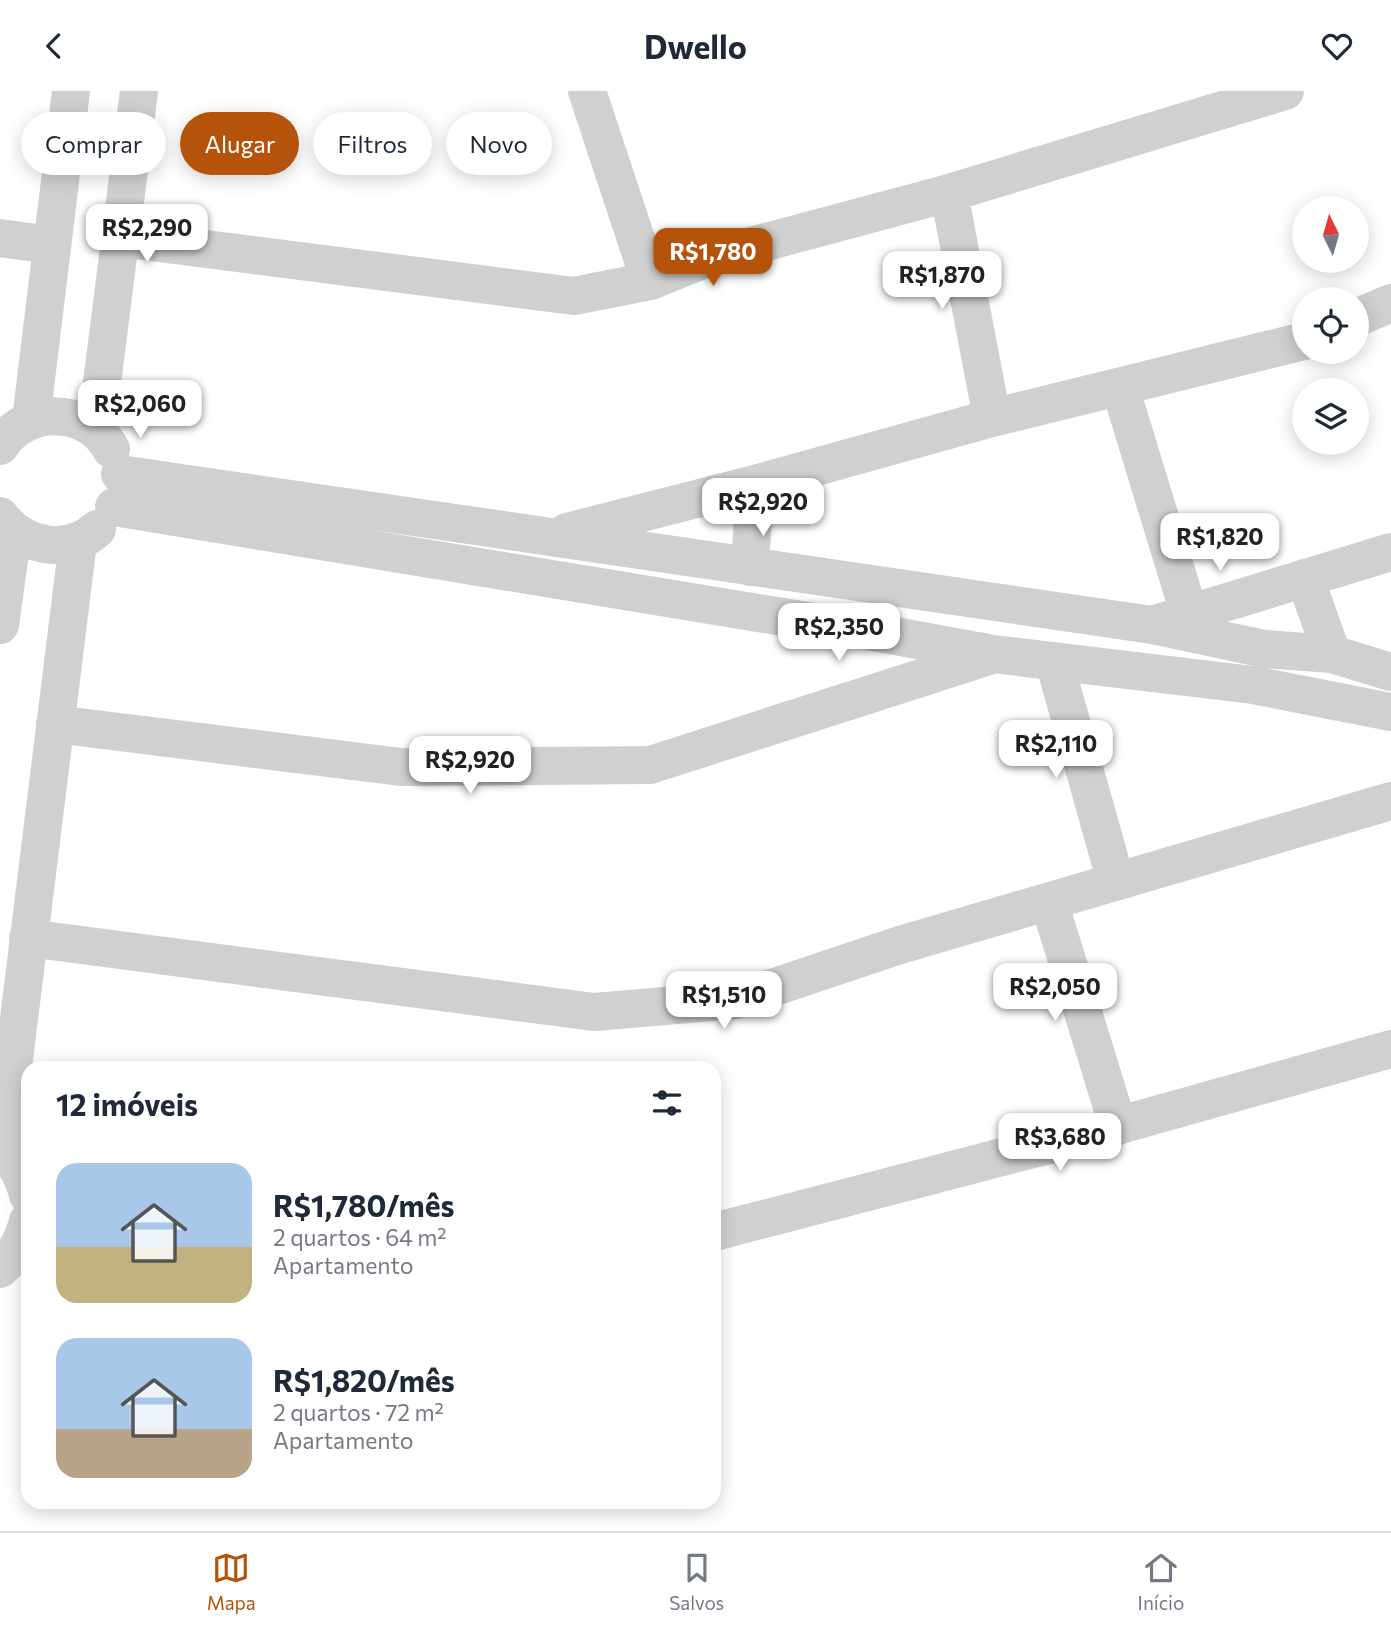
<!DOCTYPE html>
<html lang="pt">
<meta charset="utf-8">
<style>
body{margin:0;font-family:Commissioner,sans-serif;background:#f2f2f3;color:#1f2937;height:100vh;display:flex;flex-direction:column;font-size:26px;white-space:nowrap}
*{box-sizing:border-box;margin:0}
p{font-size:23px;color:#747a83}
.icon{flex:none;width:38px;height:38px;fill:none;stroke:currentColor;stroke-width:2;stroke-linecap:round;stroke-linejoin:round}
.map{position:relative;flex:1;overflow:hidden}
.details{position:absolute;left:21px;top:970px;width:700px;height:448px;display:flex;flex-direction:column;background:#fff;border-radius:21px;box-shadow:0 4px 18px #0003}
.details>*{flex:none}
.hud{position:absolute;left:21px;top:21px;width:700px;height:63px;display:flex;gap:14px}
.needle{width:46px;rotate:355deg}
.tools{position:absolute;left:1292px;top:105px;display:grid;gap:14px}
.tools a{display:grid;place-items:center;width:77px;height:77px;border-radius:50%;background:#fff;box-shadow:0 4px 18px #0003;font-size:35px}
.price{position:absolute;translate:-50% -60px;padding:0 16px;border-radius:14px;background:#fff;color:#222;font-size:23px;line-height:46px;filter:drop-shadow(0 2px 4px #0008)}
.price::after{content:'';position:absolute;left:50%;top:42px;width:21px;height:16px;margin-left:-10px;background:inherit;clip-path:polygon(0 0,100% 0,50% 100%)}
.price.current{background:#b45309;color:#fff}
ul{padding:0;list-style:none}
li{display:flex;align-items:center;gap:21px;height:175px;padding:0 35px}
li span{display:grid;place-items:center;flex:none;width:196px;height:140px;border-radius:21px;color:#555}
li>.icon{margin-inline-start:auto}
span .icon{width:84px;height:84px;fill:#fffc;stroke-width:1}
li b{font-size:30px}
h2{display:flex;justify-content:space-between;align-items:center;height:84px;padding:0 35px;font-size:30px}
.chip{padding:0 24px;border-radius:32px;background:#fff;box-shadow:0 4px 18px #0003;font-size:24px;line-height:63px}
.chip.current{background:#b45309;color:#fff}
header{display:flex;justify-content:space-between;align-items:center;height:91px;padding:0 35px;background:#fff;font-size:32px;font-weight:700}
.menu{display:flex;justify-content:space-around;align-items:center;height:98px;border-top:2px solid #e0e1e3;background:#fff;font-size:19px;color:#747a83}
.menu a{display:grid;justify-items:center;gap:4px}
.menu .current{color:#b45309}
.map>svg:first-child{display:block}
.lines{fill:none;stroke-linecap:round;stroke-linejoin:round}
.minor{stroke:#d0d0d0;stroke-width:38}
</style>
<header><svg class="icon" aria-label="back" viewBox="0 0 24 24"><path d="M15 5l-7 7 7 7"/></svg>Dwello<svg class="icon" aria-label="heart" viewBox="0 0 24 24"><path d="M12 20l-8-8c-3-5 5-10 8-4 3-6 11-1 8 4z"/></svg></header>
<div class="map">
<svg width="1391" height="1440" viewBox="0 0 1391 1440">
<rect width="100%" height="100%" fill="#fff"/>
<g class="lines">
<path class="minor" d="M587 0 650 190
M949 102 992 327
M0 147 52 154
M120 147 574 205 650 190 710 166 949 102 1285 0
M1356 227 1391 212
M1120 296 1189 522
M31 329 71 0
M96 339 139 0
M0 355C25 315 88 315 111 358
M120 383 1152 534 1265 558 1332 563 1391 581
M114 416 868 540 993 563 1253 594 1391 621
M0 425C23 456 68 465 97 438
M567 441 755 393 992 327 1304 250
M750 476 755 393
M1305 487 1332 563
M1155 533 1391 461
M0 534 13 440
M1054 570 1116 791
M55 633 401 676 650 674 989 565
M1049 811 1118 1035
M28 847 594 921 736 909 900 854 1391 710
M0 1055C15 1069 23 1084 28 1104
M3 1057 78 451
M714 1141 1056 1052 1391 958
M0 1178C15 1165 23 1149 28 1130"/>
</g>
</svg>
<div class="tools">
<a><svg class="needle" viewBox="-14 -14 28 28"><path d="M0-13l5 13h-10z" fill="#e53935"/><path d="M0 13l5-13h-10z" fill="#747a83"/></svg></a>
<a><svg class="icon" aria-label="locate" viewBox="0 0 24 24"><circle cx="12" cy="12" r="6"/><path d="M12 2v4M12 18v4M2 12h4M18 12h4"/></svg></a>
<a><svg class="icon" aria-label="layers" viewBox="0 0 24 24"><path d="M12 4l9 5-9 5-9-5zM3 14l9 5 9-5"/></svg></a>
</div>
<b class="price" style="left:147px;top:173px">R$2,290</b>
<b class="price current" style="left:713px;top:197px">R$1,780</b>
<b class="price" style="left:942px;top:220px">R$1,870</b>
<b class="price" style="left:140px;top:349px">R$2,060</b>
<b class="price" style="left:763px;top:447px">R$2,920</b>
<b class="price" style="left:1220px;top:482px">R$1,820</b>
<b class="price" style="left:839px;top:572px">R$2,350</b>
<b class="price" style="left:1056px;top:689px">R$2,110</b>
<b class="price" style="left:470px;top:705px">R$2,920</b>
<b class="price" style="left:1055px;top:932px">R$2,050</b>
<b class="price" style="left:724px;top:940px">R$1,510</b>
<b class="price" style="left:1060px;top:1082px">R$3,680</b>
<div class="hud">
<a class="chip">Comprar</a>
<a class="chip current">Alugar</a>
<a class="chip">Filtros</a>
<a class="chip">Novo</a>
</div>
<section class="details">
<h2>12 imóveis<svg class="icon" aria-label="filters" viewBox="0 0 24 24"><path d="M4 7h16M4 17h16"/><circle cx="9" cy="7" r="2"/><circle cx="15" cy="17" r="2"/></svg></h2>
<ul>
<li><span style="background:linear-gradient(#a9c7e8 60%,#c2b280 0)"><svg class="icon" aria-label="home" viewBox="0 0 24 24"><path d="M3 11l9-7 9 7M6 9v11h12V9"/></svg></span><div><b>R$1,780/mês</b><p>2 quartos · 64 m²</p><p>Apartamento</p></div></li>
<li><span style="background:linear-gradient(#a9c7e8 65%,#b9a48a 0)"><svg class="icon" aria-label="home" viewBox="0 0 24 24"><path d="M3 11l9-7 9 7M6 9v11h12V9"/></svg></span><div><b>R$1,820/mês</b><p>2 quartos · 72 m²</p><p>Apartamento</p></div></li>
</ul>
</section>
</div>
<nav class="menu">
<a class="current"><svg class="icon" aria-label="map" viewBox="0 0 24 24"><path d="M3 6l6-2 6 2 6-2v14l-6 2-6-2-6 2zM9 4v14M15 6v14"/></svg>Mapa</a>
<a><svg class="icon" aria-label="saved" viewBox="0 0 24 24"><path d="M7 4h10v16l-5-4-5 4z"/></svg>Salvos</a>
<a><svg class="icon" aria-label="home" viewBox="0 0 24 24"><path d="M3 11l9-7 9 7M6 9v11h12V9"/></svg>Início</a>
</nav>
